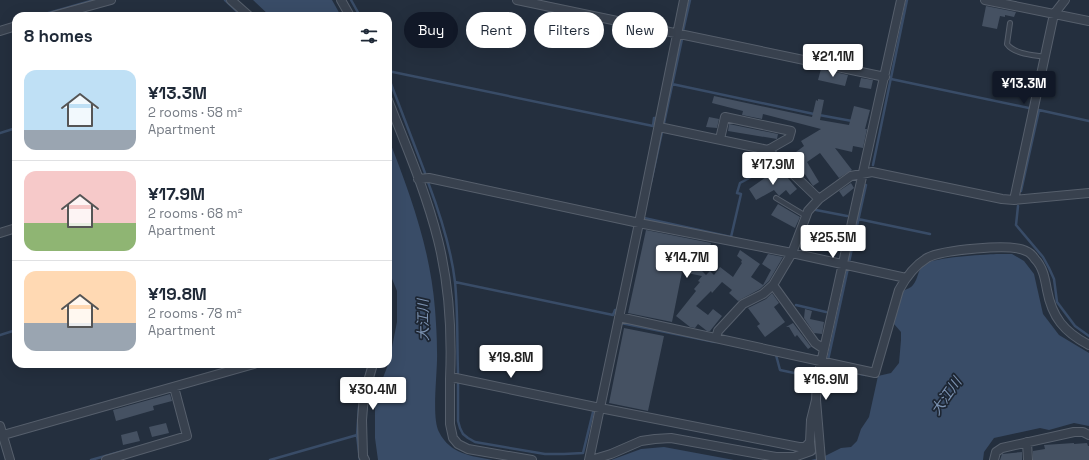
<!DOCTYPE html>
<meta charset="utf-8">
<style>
body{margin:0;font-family:"Space Grotesk","Noto Sans JP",sans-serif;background:#f2f2f3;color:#1f2937;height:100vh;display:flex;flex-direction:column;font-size:15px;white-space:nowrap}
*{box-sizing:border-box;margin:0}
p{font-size:13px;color:#747a83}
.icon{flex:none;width:22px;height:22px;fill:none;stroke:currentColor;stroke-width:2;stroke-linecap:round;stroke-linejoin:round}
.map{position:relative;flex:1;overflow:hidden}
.drawer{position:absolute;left:12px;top:12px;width:380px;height:356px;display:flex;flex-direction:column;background:#fff;border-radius:12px;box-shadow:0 4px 16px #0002}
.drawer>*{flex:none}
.banner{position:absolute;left:404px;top:12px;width:380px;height:36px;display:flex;gap:8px}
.price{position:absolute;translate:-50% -34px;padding:0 9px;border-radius:4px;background:#fff;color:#222;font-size:13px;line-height:26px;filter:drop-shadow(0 1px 2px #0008)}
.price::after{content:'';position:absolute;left:50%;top:24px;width:12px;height:9px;margin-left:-6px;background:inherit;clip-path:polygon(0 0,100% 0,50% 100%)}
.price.on{background:#111827;color:#fff}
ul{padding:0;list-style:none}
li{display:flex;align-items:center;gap:12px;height:100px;padding:0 12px}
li+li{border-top:1px solid #e0e1e3}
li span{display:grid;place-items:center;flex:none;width:112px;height:80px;border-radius:12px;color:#555}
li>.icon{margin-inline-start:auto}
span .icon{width:48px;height:48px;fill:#fffc;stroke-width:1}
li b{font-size:17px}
h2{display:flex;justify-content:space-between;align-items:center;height:48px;padding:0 12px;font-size:17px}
.chip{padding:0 14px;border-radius:18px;background:#fff;box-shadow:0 4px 16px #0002;font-size:14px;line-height:36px}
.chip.on{background:#111827;color:#fff}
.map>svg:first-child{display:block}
.water{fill:#394c67}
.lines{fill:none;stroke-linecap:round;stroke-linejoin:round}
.stream{stroke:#394c67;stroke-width:2.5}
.building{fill:#455162}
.service-casing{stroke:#565f6c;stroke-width:6}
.minor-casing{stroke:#565f6c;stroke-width:10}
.service{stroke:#38414e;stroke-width:4}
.minor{stroke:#38414e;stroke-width:8}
.labels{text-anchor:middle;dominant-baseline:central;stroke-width:3.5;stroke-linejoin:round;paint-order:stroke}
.water-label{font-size:14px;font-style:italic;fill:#7c92b1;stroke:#1d2633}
</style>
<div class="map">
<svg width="1089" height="460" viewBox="0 0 1089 460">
<rect width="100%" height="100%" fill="#242f3e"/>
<path class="water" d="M253 0H332L341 16H270Z
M388 137C410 194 430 247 435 309 436 323 437 337 437 351 438 371 431 417 439 432 450 454 471 456 493 460H378L375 438V407L381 383 389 362 397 322V291L388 269Z
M996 254H1012L1024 261 1034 274 1043 314 1059 335 1089 353V426L1074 423 1049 430 1040 428 994 438 984 452 983 460H811L823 457 841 448 851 447 857 441 861 429 869 417 878 376 891 373 899 363 901 340V332L894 324 903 291C906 289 911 288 913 285 919 278 917 269 925 264 936 257 981 255 996 254Z
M664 447 734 460H611L641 449Z"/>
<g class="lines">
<path class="stream" d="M225 0 242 16
M351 0 360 16
M38 16 94 0
M683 31 690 0
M388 71 653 126 654 118H657
M388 76 425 173
M891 79 1029 108
M672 84 814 114
M1039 110 1089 121
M819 115 852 121
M664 123 682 39
M0 133 16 128
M873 165 907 0
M428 182C440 214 451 247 455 282 458 312 457 343 458 373
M651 182 662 132
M1021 191 1039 110
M1018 206 1016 225 1043 257 1049 268 1054 279 1057 302 1075 326 1089 336
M816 210 847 216
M644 218 731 237 741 194 737 193 740 183 753 176
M858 219 930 234
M849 262 866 185
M455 282 613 315 615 310H616
M796 305 826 312
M621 323 715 342
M0 335 16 330
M776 355 780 370 813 377
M828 360 848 268
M824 369 826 368 866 375
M458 384V421L460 428 463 434 468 438 475 442 545 454H564L583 453 593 412H595
M357 435 359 407
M91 460 123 451
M270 460 357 435 360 460"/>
</g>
<path class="building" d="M986 6 1016 12 1014 17 1005 15V17L1000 16 997 29 982 26Z
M821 69 848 75 845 86 818 80Z
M861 78 873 80 871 89 859 87Z
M714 96 812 117 816 100 818 101V99L824 100 820 120 849 125 854 106 870 110 865 129H867L863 148 853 146 852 152 835 148 852 170 839 178 820 153 807 162 819 182 813 186 798 164 802 161 796 152 804 146 801 141 821 129 763 114 762 119 742 115 743 111 712 103Z
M709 117 719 119 717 128 706 127Z
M729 124 778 134 777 139 728 131Z
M782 171 797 189 790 195 786 190 779 196 774 190 756 200 749 189 773 172 775 176Z
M851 183 854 188 843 197 839 191Z
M778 204 800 217 795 228 771 215Z
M646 230 711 243 707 258 701 257 698 267 706 275 710 271 714 275 720 267 733 277 742 263 741 262 742 260 737 256 740 250 760 264 751 277 763 285 771 270 762 264 768 254 783 257 769 281 760 289 738 301 729 293 732 290 722 282 712 293 711 291 696 306 708 315 713 309 722 316 710 331H707L698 324 695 328 690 327 676 316 696 291 694 289 700 282 698 281 702 276 682 272 672 322 628 313Z
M772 293 779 303 774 307 785 322 765 337 757 326 760 324 748 308 766 299Z
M805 309 812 311 810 319 824 322 822 334 814 333 804 318Z
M793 323 811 347 808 349 797 335 795 337 789 327H786Z
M624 328 664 336 648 411 609 403Z
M170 394 172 401 153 406 154 410 116 421 113 410Z
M166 423 169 433 152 437 149 427Z
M137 431 140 441 123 445 121 435Z
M1074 443V444L1087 443 1088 446H1089V460H1033V451L1045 449 1044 445Z
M1022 452V460H1000L1002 454Z"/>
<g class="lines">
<defs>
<path id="service" d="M1010 23 1007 44C1014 54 1033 55 1045 57
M776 198 806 216"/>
<path id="minor" d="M231 0 249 16
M341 0 350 16
M517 0 885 77
M985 0 1089 21
M53 16 111 0
M0 31 16 26
M388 100C406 146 426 192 438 240 449 284 452 333 450 379L456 378 600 408 799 447H805L810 442 811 420 816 400
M659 127 768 150 819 199
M720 139 725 117 791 131 789 138 768 150
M418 179 429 178 639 223 792 253 906 278
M1014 200 1054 14 1065 0
M0 233 16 228
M773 285 815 343 824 349
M619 317 875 373 899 290C906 277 914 266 927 258 942 250 1011 243 1026 251 1029 252 1033 256 1035 259 1043 267 1045 279 1047 290 1052 317 1064 332 1089 345
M716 338 718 331 743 304 763 294 773 285 792 253 808 211 819 199 851 176 872 172 1002 199 1014 200 1089 193
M450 379V424L453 438 458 444 468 449 532 460
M0 426 10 460
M0 436 254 364
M1027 442 1028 460
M106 460 187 436 174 387
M365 460 363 456 362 420 364 395 373 364
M589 460 639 223 684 0
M591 460 611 454 641 441 655 439 671 438 776 457H794L811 451 810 442
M821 460 816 400 817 381 901 0
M994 460 996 452 1002 448 1074 432H1083L1089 435"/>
</defs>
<use href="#service" class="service-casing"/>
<use href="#minor" class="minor-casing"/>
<use href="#service" class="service"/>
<use href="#minor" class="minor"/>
</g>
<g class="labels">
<g class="water-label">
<text transform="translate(423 320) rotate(-91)">大江川</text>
<text transform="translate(946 396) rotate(-55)">大江川</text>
</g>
</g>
</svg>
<b class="price" style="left:833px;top:78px">¥21.1M</b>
<b class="price on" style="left:1024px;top:105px">¥13.3M</b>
<b class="price" style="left:773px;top:186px">¥17.9M</b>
<b class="price" style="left:833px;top:259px">¥25.5M</b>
<b class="price" style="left:687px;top:279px">¥14.7M</b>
<b class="price" style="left:511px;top:379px">¥19.8M</b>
<b class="price" style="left:826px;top:401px">¥16.9M</b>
<b class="price" style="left:373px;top:411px">¥30.4M</b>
<div class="banner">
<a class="chip on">Buy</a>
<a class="chip">Rent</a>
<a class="chip">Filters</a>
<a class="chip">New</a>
</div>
<section class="drawer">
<h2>8 homes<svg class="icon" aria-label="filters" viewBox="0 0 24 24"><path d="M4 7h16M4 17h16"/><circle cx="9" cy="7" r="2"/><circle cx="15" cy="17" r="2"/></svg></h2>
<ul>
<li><span style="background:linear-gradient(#bfe0f5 75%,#9aa5b1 0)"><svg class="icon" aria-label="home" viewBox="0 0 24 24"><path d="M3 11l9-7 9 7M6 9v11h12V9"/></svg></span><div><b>¥13.3M</b><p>2 rooms · 58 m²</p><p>Apartment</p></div></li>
<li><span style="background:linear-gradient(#f6c9c9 65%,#8fb573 0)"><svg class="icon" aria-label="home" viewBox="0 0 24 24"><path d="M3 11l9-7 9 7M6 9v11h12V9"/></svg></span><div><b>¥17.9M</b><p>2 rooms · 68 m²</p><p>Apartment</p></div></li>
<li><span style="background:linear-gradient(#ffd9b3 65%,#9aa5b1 0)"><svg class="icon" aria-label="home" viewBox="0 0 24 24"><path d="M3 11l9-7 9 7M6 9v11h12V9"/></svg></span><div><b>¥19.8M</b><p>2 rooms · 78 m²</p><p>Apartment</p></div></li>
</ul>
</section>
</div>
